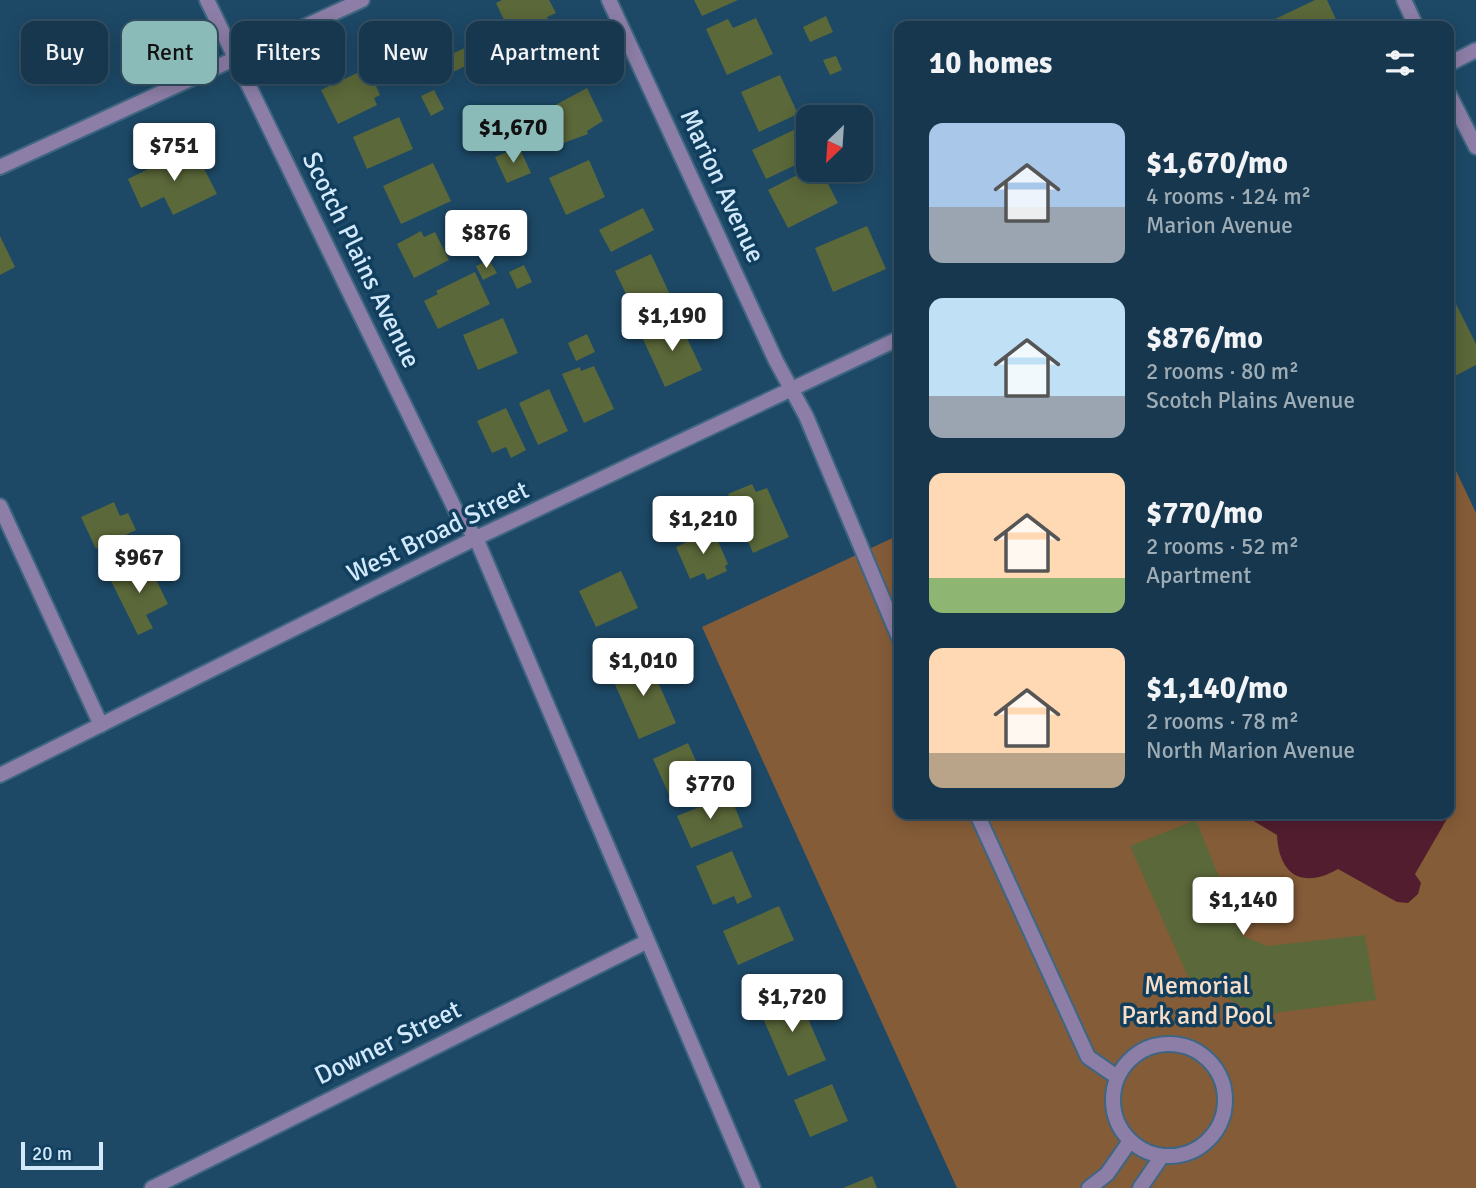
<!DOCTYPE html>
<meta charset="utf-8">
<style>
body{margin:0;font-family:Signika,sans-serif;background:#1f3f54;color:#f1f3f6;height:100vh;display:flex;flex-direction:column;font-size:26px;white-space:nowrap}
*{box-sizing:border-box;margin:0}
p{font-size:23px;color:#9eacb6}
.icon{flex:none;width:38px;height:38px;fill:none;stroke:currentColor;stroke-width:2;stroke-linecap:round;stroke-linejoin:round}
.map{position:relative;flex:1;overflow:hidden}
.details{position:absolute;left:894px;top:21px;width:560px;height:798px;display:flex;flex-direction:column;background:#16374d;border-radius:14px;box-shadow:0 4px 18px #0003,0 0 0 2px #355165}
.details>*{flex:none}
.top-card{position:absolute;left:21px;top:21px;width:665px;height:63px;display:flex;gap:14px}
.needle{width:46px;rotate:205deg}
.buttons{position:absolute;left:796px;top:105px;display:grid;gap:14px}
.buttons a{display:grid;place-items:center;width:77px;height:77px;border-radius:14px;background:#16374d;box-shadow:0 4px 18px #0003,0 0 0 2px #355165;font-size:35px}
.scale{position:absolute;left:21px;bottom:18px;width:82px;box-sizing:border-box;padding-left:7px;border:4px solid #d2e9fb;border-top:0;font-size:19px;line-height:24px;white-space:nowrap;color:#d2e9fb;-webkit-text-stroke:5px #103e5c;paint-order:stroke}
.price{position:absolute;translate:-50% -60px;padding:0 16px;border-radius:7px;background:#fff;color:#222;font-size:23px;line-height:46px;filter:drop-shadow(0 2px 4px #0008)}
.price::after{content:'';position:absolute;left:50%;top:42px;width:21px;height:16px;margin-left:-10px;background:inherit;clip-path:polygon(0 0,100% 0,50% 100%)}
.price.on{background:#8bbbb9;color:#111}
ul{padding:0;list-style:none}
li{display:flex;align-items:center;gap:21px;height:175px;padding:0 35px}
li span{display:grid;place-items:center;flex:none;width:196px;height:140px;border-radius:14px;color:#555}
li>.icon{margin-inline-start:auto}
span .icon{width:84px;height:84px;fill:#fffc;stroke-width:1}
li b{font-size:30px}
h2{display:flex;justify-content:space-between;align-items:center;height:84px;padding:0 35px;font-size:30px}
.tag{padding:0 24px;border-radius:14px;background:#16374d;box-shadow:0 4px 18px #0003,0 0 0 2px #355165;font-size:24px;line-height:63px}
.tag.on{background:#8bbbb9;color:#111}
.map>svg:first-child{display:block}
.green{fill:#855c38}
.water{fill:#521d2f}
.building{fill:#5b6839}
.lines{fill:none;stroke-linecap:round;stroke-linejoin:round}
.minor-casing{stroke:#3e6682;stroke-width:18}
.tertiary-casing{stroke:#3e6682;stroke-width:18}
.minor{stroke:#8d7ea7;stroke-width:14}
.tertiary{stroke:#8d7ea7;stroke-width:14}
.labels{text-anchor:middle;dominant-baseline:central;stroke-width:7;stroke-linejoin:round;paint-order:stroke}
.street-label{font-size:26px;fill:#d2e9fb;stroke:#103e5c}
.park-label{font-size:26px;fill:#faddc6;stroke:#103e5c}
</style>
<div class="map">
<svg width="1476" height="1188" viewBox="0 0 1476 1188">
<rect width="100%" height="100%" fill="#1d4967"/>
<path class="green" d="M1449 456 1476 513V1188H957L702 627 899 535 900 814H1449Z"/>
<path class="water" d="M1449 802 1455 805 1415 874 1421 883 1418 894 1408 903 1397 902 1338 869C1303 889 1279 876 1277 835L1242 814H1449Z"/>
<path class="building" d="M502 0H549L556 13 547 17 548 20 512 37 496 3Z
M694 0H738L702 16Z
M1315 0H1327L1339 26H1268L1267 23Z
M826 16 833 32 810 42 803 27Z
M756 18 773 54 727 75 706 29 728 19 733 28Z
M467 47 474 62 423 86 410 58 430 49 436 61Z
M836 56 842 70 830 75 823 60Z
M372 66 381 84 376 86 380 95 374 98 377 105 338 124 321 90Z
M780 75 798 114 759 132 741 92Z
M587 88 603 121 587 131 588 134 558 145 548 124 553 121 548 109Z
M434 90 444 109 431 116 421 96Z
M399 117 413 149 367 169 353 137Z
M804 125 808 134V159L766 179 752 150Z
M193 147 217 194 173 215 164 197 141 208 128 179Z
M519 147 531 173 507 183 495 157Z
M589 160 605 197 566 215 549 178Z
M433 163 451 201 401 224 383 186Z
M805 171 811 182 824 176 838 203 788 228 768 190Z
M643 208 654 230 611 252 599 230Z
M867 226 886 269 833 292 815 248Z
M506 227 510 237 496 244 491 234Z
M421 231 424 237 435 232 449 260 414 278 397 244Z
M0 236 15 267 0 275Z
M651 254 672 299 636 315 615 271Z
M489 260 497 273 483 280 476 266Z
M524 265 532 282 517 289 509 272Z
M475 272 490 304 438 329 424 301 438 294 436 291Z
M1449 290 1476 344V365L1453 377 1449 369Z
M503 318 518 353 478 370 463 335Z
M678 319 702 370 665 387 642 337Z
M587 334 595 352 576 361 568 343Z
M594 366 614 409 584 423 562 374 580 367 581 371Z
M549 389 568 431 538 445 519 403Z
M506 408 526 450 511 458 506 447 492 453 477 421Z
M752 484 756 492 767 488 789 537 753 553 728 494Z
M114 502 120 516 128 513 136 530 96 549 81 517Z
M713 530 728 564 725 566 727 571 707 580 704 573 690 579 676 547Z
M147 561 168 604 146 615 153 628 138 635 110 579Z
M621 571 638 608 596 627 579 591Z
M647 657 676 723 639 739 610 673Z
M688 743 705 782 670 797 653 759Z
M730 795 743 827 691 848 677 816Z
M1196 820 1243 936 1267 946 1365 935 1376 1000 1259 1015 1188 977 1130 846Z
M732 851 752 897 737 904 734 896 713 905 696 866Z
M779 906 794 940 738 965 723 931Z
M797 993 826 1060 788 1076 759 1009Z
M832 1084 848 1121 810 1137 794 1100Z
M872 1176 877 1188H843Z"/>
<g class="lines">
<defs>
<path id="minor" d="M207 0 456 511 476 538
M609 0 776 361 806 416 900 640
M1404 0 1416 26
M1449 94 1476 147
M0 167 362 0
M0 506 101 725
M977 814 1088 1057 1117 1077
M1113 1100a56 56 0 1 1 112 0a56 56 0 1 1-112 0Z
M152 1188 646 942
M1089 1188 1107 1174 1130 1141
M1140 1188 1162 1156"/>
<path id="tertiary" d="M1449 64 1476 50
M476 538 753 1188
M0 775 476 538 900 338"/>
</defs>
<use href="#minor" class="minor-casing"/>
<use href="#tertiary" class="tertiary-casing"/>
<use href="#minor" class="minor"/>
<use href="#tertiary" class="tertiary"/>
</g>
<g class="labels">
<g class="street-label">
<text transform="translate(722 186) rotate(65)">Marion Avenue</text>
<text transform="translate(361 260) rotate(64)">Scotch Plains Avenue</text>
<text transform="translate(438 532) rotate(-26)">West Broad Street</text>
<text transform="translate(388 1043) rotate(-26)">Downer Street</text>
</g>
<g class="park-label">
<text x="1197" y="986">Memorial<tspan x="1197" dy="30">Park and Pool</tspan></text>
</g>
</g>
</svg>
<div class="buttons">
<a><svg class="needle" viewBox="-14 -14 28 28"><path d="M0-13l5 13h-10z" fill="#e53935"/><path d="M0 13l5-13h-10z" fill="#9eacb6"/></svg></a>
</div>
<div class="scale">20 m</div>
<b class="price on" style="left:513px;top:165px">$1,670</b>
<b class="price" style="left:174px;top:183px">$751</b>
<b class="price" style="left:486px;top:270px">$876</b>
<b class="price" style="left:672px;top:353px">$1,190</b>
<b class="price" style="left:703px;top:556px">$1,210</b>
<b class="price" style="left:139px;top:595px">$967</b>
<b class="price" style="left:643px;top:698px">$1,010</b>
<b class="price" style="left:710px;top:821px">$770</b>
<b class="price" style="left:1243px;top:937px">$1,140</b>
<b class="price" style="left:792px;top:1034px">$1,720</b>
<div class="top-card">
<a class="tag">Buy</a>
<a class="tag on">Rent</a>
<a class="tag">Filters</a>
<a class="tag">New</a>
<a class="tag">Apartment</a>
</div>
<section class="details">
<h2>10 homes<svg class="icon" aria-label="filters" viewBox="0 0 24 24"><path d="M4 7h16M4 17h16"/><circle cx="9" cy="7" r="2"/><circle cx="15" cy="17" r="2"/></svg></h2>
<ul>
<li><span style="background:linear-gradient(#a9c7e8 60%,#9aa5b1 0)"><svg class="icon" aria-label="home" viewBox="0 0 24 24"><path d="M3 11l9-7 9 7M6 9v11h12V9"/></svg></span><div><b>$1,670/mo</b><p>4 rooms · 124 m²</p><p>Marion Avenue</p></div></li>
<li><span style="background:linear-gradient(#bfe0f5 70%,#9aa5b1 0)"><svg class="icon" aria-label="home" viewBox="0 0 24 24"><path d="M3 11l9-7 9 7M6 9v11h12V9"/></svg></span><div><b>$876/mo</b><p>2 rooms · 80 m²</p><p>Scotch Plains Avenue</p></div></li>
<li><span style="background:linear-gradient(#ffd9b3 75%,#8fb573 0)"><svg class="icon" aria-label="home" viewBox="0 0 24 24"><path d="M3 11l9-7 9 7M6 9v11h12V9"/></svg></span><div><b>$770/mo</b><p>2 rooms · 52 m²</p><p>Apartment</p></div></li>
<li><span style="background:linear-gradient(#ffd9b3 75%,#b9a48a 0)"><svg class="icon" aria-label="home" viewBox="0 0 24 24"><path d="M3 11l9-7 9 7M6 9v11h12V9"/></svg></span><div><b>$1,140/mo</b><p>2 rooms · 78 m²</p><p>North Marion Avenue</p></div></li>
</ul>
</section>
</div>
